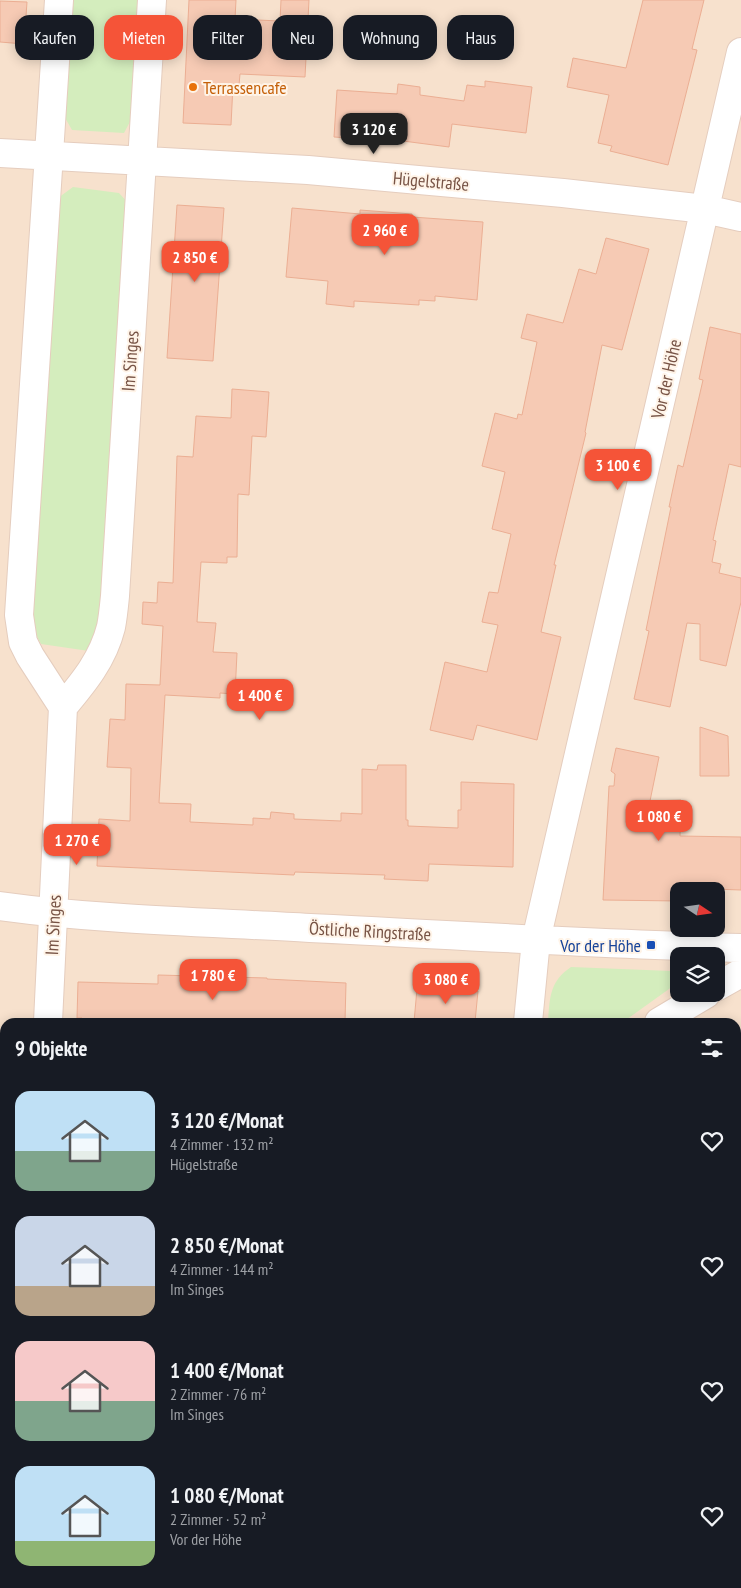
<!DOCTYPE html>
<html lang="de">
<meta charset="utf-8">
<style>
body{margin:0;font-family:"PT Sans Narrow",sans-serif;background:#242831;color:#f1f3f6;height:100vh;display:flex;flex-direction:column;font-size:19px;white-space:nowrap}
*{box-sizing:border-box;margin:0}
p{font-size:16px;color:#9ea1a6}
.icon{flex:none;width:28px;height:28px;fill:none;stroke:currentColor;stroke-width:2;stroke-linecap:round;stroke-linejoin:round}
.map{position:relative;flex:1;overflow:hidden}
.drawer{position:absolute;left:0px;top:1018px;width:741px;height:571px;display:flex;flex-direction:column;background:#171b24;border-radius:15px 15px 0 0;box-shadow:0 2px 12px #0003}
.drawer>*{flex:none}
.banner{position:absolute;left:15px;top:15px;width:711px;height:45px;display:flex;gap:10px}
.needle{width:32px;rotate:103deg}
.fabs{position:absolute;left:670px;top:882px;display:grid;gap:10px}
.fabs a{display:grid;place-items:center;width:55px;height:55px;border-radius:10px;background:#171b24;box-shadow:0 2px 12px #0003;font-size:25px}
.price{position:absolute;translate:-50% -42px;padding:0 11px;border-radius:10px;background:#f55438;color:#fff;font-size:16px;line-height:32px;filter:drop-shadow(0 1px 2px #0008)}
.price::after{content:'';position:absolute;left:50%;top:30px;width:15px;height:11px;margin-left:-8px;background:inherit;clip-path:polygon(0 0,100% 0,50% 100%)}
.price.active{background:#222;color:#fff}
ul{padding:0;list-style:none}
li{display:flex;align-items:center;gap:15px;height:125px;padding:0 15px}
li span{display:grid;place-items:center;flex:none;width:140px;height:100px;border-radius:15px;color:#555}
li>.icon{margin-inline-start:auto}
span .icon{width:60px;height:60px;fill:#fffc;stroke-width:1}
li b{font-size:21px}
h2{display:flex;justify-content:space-between;align-items:center;height:60px;padding:0 15px;font-size:21px}
.tag{padding:0 18px;border-radius:15px;background:#171b24;box-shadow:0 2px 12px #0003;font-size:18px;line-height:45px}
.tag.active{background:#f55438;color:#fff}
.map>svg:first-child{display:block}
.residential{fill:#f7e1cd;fill-rule:evenodd}
.green{fill:#d4edbd}
.building{fill:#f6cab4;stroke:#ebae93}
.lines{fill:none;stroke-linecap:round;stroke-linejoin:round}
.lane-casing{stroke:#e5cdbe;stroke-width:19}
.street-casing{stroke:#e5cdbe;stroke-width:30}
.lane{stroke:#fff;stroke-width:16}
.street{stroke:#fff;stroke-width:28}
.food-dot{fill:#e8710a;stroke:#fff4e8;stroke-width:2}
.transit-dot{fill:#1a4fb4;stroke:#fff4e8;stroke-width:2}
.labels{text-anchor:middle;dominant-baseline:central;stroke-width:4;stroke-linejoin:round;paint-order:stroke}
.food-label{font-size:18px;fill:#c56008;stroke:#fff4e8;text-anchor:start}
.street-label{font-size:18px;fill:#775345;stroke:#fff4e8}
.transit-label{font-size:18px;fill:#164399;stroke:#fff4e8;text-anchor:end}
</style>
<div class="map">
<svg width="741" height="1588" viewBox="0 0 741 1588">
<rect width="100%" height="100%" fill="#fef0df"/>
<path class="residential" d="M0 0H71L133 116 138 0H741V1588H0ZM679 891H716V929H679ZM679 956H716V994H679ZM5 1022H736V1584H5Z"/>
<path class="green" d="M71 0H138L133 116 124 133 72 130 64 116Z
M73 187 119 193 129 204 102 634 89 651 41 644 30 623 58 198Z
M571 967 671 971 676 974 679 980 676 984 623 1022H548C550 998 549 982 571 967Z"/>
<path class="building" d="M189 0H236L235 19 280 21 281 0H309L305 77 240 74 239 85H233L231 125 183 123Z
M643 0H704L692 49 697 50 668 165 610 151 612 146 598 143 609 95 567 87 573 58 626 68Z
M0 1 27 2 24 44 0 42Z
M485 81 532 87 526 133 452 124 449 147 380 138 379 140 334 137 337 90 397 94 398 84 420 87V95L464 101 467 85 485 87Z
M177 205 224 208 213 361 167 358Z
M292 208 360 214V210L412 214V217L483 222 477 300 435 296V301L419 300V305L354 301V307L326 304 328 281 286 277Z
M606 238 649 249 622 350 602 345 585 432 586 433 554 565H556L541 632 561 637 537 740 477 725 473 740 430 730 445 662 487 672 498 625 482 622 489 592 498 593 511 534 492 529 505 472 482 466 495 413 517 419 518 414 522 415 537 342 521 338 527 314 563 323 579 269 596 274Z
M710 327 741 334V467L729 464 713 540 716 541 712 562 721 564 719 573 741 578V602L726 666 700 660V624L687 623 670 707 634 699 649 631 646 630 671 507H669L678 465 683 467 703 380 699 379Z
M232 389 269 392 266 437 252 436 249 495 238 494 237 557H227V563L201 562 197 622 216 623 213 652 237 653 235 694 220 693V698L165 695 159 803 191 804 190 822 253 825V818L270 819 271 812 294 814V819L341 821V813L362 814V769L377 770 378 765H406V820H408V826L458 828V810H461V782L514 784 513 867 429 864 428 881 384 879 385 875 295 872 294 875 97 866 99 819 130 821 131 768 107 767 110 719 125 720 126 684 160 685 163 626 142 624 143 602 157 603 158 582 173 583 177 456 193 457 196 416 231 418Z
M700 727 728 736 729 776H700Z
M616 748 659 757 650 801 681 800 680 836 741 837V890L712 889V891H679V901L603 900 609 786H614L615 774 611 771Z
M158 975 267 978V979L346 983 345 1022H81L82 1018H77L78 982 158 984Z
M425 986 478 991 475 1022H414L417 989 425 990Z"/>
<g class="lines">
<defs>
<path id="lane" d="M736 1396H741"/>
<path id="street" d="M0 153 308 170 563 193 705 209 741 217
M63 707C84 682 103 659 111 627 113 617 114 606 115 596L152 0
M0 906C102 920 206 922 310 928 453 935 597 944 741 948
M716 987 741 973
M48 1022 63 707 30 656 23 642 19 615 59 0
M528 1022 536 940 741 52
M659 1022 706 994
M0 1377 5 1375
M499 1584 500 1588
M350 1588 379 1584"/>
</defs>
<use href="#lane" class="lane-casing"/>
<use href="#street" class="street-casing"/>
<use href="#lane" class="lane"/>
<use href="#street" class="street"/>
</g>
<circle class="food-dot" cx="193" cy="87" r="5"/>
<rect class="transit-dot" x="646" y="940" width="10" height="10" rx="2.5"/>
<g class="labels">
<g class="food-label">
<text x="203" y="87">Terrassencafe</text>
</g>
<g class="street-label">
<text transform="translate(431 181) rotate(5)">Hügelstraße</text>
<text transform="translate(130 361) rotate(-86)">Im Singes</text>
<text transform="translate(666 379) rotate(-77)">Vor der Höhe</text>
<text transform="translate(53 925) rotate(-87)">Im Singes</text>
<text transform="translate(370 931) rotate(3)">Östliche Ringstraße</text>
</g>
<g class="transit-label">
<text x="641" y="945">Vor der Höhe</text>
</g>
</g>
</svg>
<div class="fabs">
<a><svg class="needle" viewBox="-14 -14 28 28"><path d="M0-13l5 13h-10z" fill="#e53935"/><path d="M0 13l5-13h-10z" fill="#9ea1a6"/></svg></a>
<a><svg class="icon" aria-label="layers" viewBox="0 0 24 24"><path d="M12 4l9 5-9 5-9-5zM3 14l9 5 9-5"/></svg></a>
</div>
<b class="price active" style="left:374px;top:155px">3 120 €</b>
<b class="price" style="left:385px;top:256px">2 960 €</b>
<b class="price" style="left:195px;top:283px">2 850 €</b>
<b class="price" style="left:618px;top:491px">3 100 €</b>
<b class="price" style="left:260px;top:721px">1 400 €</b>
<b class="price" style="left:659px;top:842px">1 080 €</b>
<b class="price" style="left:77px;top:866px">1 270 €</b>
<b class="price" style="left:213px;top:1001px">1 780 €</b>
<b class="price" style="left:446px;top:1005px">3 080 €</b>
<div class="banner">
<a class="tag">Kaufen</a>
<a class="tag active">Mieten</a>
<a class="tag">Filter</a>
<a class="tag">Neu</a>
<a class="tag">Wohnung</a>
<a class="tag">Haus</a>
</div>
<section class="drawer">
<h2>9 Objekte<svg class="icon" aria-label="filters" viewBox="0 0 24 24"><path d="M4 7h16M4 17h16"/><circle cx="9" cy="7" r="2"/><circle cx="15" cy="17" r="2"/></svg></h2>
<ul>
<li><span style="background:linear-gradient(#bfe0f5 60%,#7fa58c 0)"><svg class="icon" aria-label="home" viewBox="0 0 24 24"><path d="M3 11l9-7 9 7M6 9v11h12V9"/></svg></span><div><b>3 120 €/Monat</b><p>4 Zimmer · 132 m²</p><p>Hügelstraße</p></div><svg class="icon" aria-label="heart" viewBox="0 0 24 24"><path d="M12 20l-8-8c-3-5 5-10 8-4 3-6 11-1 8 4z"/></svg></li>
<li><span style="background:linear-gradient(#c9d6e8 70%,#b9a48a 0)"><svg class="icon" aria-label="home" viewBox="0 0 24 24"><path d="M3 11l9-7 9 7M6 9v11h12V9"/></svg></span><div><b>2 850 €/Monat</b><p>4 Zimmer · 144 m²</p><p>Im Singes</p></div><svg class="icon" aria-label="heart" viewBox="0 0 24 24"><path d="M12 20l-8-8c-3-5 5-10 8-4 3-6 11-1 8 4z"/></svg></li>
<li><span style="background:linear-gradient(#f6c9c9 60%,#7fa58c 0)"><svg class="icon" aria-label="home" viewBox="0 0 24 24"><path d="M3 11l9-7 9 7M6 9v11h12V9"/></svg></span><div><b>1 400 €/Monat</b><p>2 Zimmer · 76 m²</p><p>Im Singes</p></div><svg class="icon" aria-label="heart" viewBox="0 0 24 24"><path d="M12 20l-8-8c-3-5 5-10 8-4 3-6 11-1 8 4z"/></svg></li>
<li><span style="background:linear-gradient(#bfe0f5 75%,#8fb573 0)"><svg class="icon" aria-label="home" viewBox="0 0 24 24"><path d="M3 11l9-7 9 7M6 9v11h12V9"/></svg></span><div><b>1 080 €/Monat</b><p>2 Zimmer · 52 m²</p><p>Vor der Höhe</p></div><svg class="icon" aria-label="heart" viewBox="0 0 24 24"><path d="M12 20l-8-8c-3-5 5-10 8-4 3-6 11-1 8 4z"/></svg></li>
</ul>
</section>
</div>
